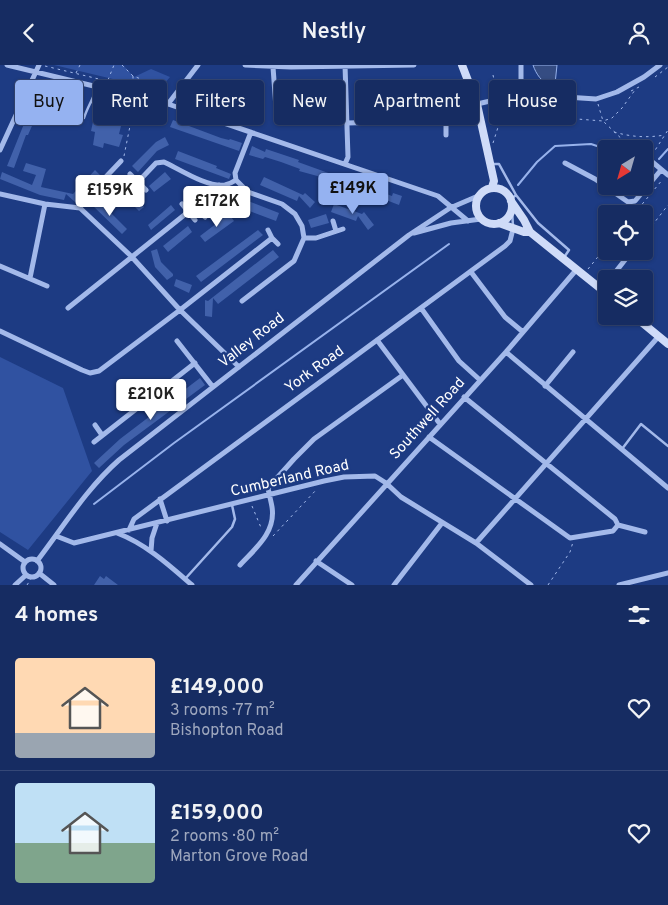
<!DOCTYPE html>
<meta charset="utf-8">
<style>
body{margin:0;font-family:Overpass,sans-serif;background:#1f3468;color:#f1f3f6;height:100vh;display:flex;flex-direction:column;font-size:19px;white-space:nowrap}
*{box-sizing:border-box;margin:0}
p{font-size:16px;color:#9ea7be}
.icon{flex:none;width:28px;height:28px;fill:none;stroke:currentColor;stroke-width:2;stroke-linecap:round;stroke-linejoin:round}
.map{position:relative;height:520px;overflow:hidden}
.details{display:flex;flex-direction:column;background:#162c62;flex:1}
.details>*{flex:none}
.guide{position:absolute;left:15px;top:15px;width:639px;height:45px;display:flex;gap:10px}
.needle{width:32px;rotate:217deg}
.controls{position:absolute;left:598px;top:75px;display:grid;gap:10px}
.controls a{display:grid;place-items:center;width:55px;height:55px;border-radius:5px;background:#162c62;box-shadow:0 1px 4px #0004,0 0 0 1px #354877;font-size:25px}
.price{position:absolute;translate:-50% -42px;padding:0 11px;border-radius:5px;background:#fff;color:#222;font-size:16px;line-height:32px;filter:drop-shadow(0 1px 2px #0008)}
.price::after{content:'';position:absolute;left:50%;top:30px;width:15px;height:11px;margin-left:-8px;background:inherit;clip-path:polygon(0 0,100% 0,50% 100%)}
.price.current{background:#95b2f1;color:#111}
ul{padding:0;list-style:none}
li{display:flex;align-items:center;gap:15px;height:125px;padding:0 15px}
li+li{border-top:1px solid #354877}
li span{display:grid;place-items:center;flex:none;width:140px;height:100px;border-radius:5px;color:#555}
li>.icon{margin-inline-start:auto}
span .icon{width:60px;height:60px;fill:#fffc;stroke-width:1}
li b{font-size:21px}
h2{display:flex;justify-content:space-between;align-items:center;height:60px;padding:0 15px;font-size:21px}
.tag{padding:0 18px;border-radius:5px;background:#162c62;box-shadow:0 1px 4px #0004,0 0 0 1px #354877;font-size:18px;line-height:45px}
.tag.current{background:#95b2f1;color:#111}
header{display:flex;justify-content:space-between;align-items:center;height:65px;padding:0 15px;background:#162c62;font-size:22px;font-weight:600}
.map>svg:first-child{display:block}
.green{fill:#3052a1}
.water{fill:#354c82;stroke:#97b2ec}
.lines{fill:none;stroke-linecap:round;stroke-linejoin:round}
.stream{stroke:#97b2ec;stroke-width:2}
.building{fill:#4161aa}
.path{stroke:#a3b9ea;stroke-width:1;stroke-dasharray:2.5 4;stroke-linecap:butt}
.lane{stroke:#a3b9ea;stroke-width:2.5}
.street{stroke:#a3b9ea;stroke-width:5}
.secondary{stroke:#cfdbf8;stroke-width:8}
.labels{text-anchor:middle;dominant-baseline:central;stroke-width:5;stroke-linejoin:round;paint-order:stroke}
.street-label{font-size:15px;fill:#fff;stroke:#1d3b83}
</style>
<header><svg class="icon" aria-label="back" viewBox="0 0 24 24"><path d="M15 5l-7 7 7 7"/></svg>Nestly<svg class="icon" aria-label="person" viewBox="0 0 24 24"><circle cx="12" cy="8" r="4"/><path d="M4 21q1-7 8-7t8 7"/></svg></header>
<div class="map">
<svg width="668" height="520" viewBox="0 0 668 520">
<rect width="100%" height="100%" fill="#1d3b83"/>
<path class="green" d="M54 0H123L134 12 151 4 170 12 159 25Z
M0 292 63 323 92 406 28 485 0 467Z"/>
<path class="water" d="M533 0H557L555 19 552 21C542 18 536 9 533 0Z"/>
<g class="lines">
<path class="stream" d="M659 94 668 84
M518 120 537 97 555 81 591 79 606 84
M94 439 174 378 449 179"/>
</g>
<path class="building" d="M59 22 83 28 75 59 51 53Z
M34 34 42 37 35 54 28 70H26L14 103 7 101Z
M96 43 126 51 124 57H122L119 69 123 70 119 82 104 78 103 83 93 80 95 67 91 66Z
M173 55 221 73 229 75 230 74 242 78 239 86 170 62Z
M165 72 169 80 157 86 138 107 132 101 156 77Z
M252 81 265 87 266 84 299 95 298 97 392 131 393 128 402 131 399 140 386 135 385 137 320 114 321 112 299 106 300 104 281 97 265 92 263 94 249 90Z
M178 86 217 101 216 103 231 109 229 114 175 94Z
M26 98 46 104 41 122 73 129 95 105 100 110 75 137 66 129 64 135 40 130 0 114 2 107 32 120 36 110 23 106Z
M165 107 171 114 154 127 149 121Z
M264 112 303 130 305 128 315 137 310 143 299 131 297 136 260 120Z
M119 114 129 124 127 126 144 142 139 146 113 120Z
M203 121 211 124 203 147 195 144Z
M98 135 127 164 122 169 93 141Z
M248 136 279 148 276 156 244 144Z
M334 139 362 149 364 147 374 160 368 165 358 151 356 156 331 147Z
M171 140 175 145 151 165 148 160Z
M229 149 234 156 205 177 200 171Z
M326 149 329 158 311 163 308 155Z
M188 161 192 167 168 187 163 181Z
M258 165 263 170 201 217 196 211Z
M157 184 161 197 173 209V211L167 215 155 202 151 186Z
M273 185 279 192 218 239 213 233 212 252 205 251V235L208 236Z
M176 214 192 220 189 228 174 221Z
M200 313 205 320 124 380 99 403 94 398 120 374Z
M100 511 104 514 106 511 118 520H94Z"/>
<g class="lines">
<path class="path" d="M122 0 133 11 141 14 150 26 149 29
M45 1 107 16
M76 8 80 0
M493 10 497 28
M133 11V24
M655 12 668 2
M108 15 114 0
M631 26 639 22
M521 36H530
M499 39 502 53
M598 39 603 56 627 79
M614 67C632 72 646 73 665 70
M493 78 500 56 511 39 521 48 534 54 552 56 577 54 603 56 612 53 622 43 635 25
M652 90 668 65
M124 91 132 51 127 45
M634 149 663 114
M644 171 668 140
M588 204 606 182
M252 441 262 465
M273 471 317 424
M27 520 33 511
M548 520 570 487 573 477"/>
<path class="lane" d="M92 37C101 42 116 48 125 43L128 30
M84 53C87 43 93 34 97 23
M492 99H499L516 130
M511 134 516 130 538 158 569 185 565 191
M512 145 513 161
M622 384 641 359 668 381
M185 514 232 462 235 454 232 440"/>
<path class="street" d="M7 0 168 39 438 131 468 156
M245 0 291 2 414 0
M345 0 348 92 345 99
M273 2 276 43
M521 29V0
M329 35H346
M168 39 198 0
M477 39 521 29 596 34 617 27 644 12 660 0
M446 56V70
M347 58 470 55
M633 81 636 84
M0 85 39 0
M644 90 668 110
M565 98 595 114 628 137 635 136 661 105
M130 109 146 125
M138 117 156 98 164 97C179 104 208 123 225 120 229 119 233 117 236 115
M0 129 45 139 80 143 131 191 180 245 239 302
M215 137 226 140
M182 139 195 155
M80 143 83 136 121 96
M205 152 215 137 219 120
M333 156 336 166
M268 165 272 173 278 179
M414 168 451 158 481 154
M304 173H316L343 164
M0 201 47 221
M471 207 505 252 523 267
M30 213 45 139
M610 214 632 186
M242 236 294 196 304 173 302 161 295 149 282 139 248 127 236 115 235 108 251 67
M68 243 188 147
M421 243 459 296 480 315
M0 266 82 305 90 308 99 306 180 245 272 173
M377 275 440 359
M177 276 213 322
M506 287 668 423
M545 321 573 287
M464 332 615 454 618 460
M95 360 102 370
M429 372 570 473 613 466 618 460
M94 377 195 298
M160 434 167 456
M618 460 645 467
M129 465 134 454 505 181 510 176 513 164
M117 468C146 479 169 500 192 520
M56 471 74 478 324 416 344 412 375 411 386 418 401 432 476 478 531 520
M476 478 659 271
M0 479 25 497
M151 486 152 473 157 458
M23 503a9 9 0 1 1 18 0a9 9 0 1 1-18 0Z
M37 496C63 462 87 423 119 395L409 170 450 143 478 131
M316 496 352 520
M240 500C256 483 276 467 272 442 271 436 269 429 268 423L294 394 314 374 403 310
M39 508 54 520
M15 520 26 510
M296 520 506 287 577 204
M394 520 442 458
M619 520 668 508"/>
<path class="secondary" d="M462 0 477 39 494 116 492 122
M476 141a18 18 0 1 1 36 0a18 18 0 1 1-36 0Z
M511 136 524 155 530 167 606 228
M499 158 524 167H530
M634 251 668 279"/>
</g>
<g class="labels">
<g class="street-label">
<text transform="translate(252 276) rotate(-38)">Valley Road</text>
<text transform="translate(315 305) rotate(-36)">York Road</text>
<text transform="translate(428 354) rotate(-48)">Southwell Road</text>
<text transform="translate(290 414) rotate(-13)">Cumberland Road</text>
</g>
</g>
</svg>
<div class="controls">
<a><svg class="needle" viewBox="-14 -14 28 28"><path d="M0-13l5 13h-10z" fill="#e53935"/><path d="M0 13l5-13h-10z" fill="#9ea7be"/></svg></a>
<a><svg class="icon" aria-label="locate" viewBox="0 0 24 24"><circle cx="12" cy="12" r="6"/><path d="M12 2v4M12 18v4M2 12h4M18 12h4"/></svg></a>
<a><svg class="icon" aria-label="layers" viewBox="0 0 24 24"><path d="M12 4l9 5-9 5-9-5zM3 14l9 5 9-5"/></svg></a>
</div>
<b class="price current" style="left:353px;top:150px">£149K</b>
<b class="price" style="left:110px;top:152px">£159K</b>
<b class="price" style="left:217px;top:163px">£172K</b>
<b class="price" style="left:151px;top:356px">£210K</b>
<div class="guide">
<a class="tag current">Buy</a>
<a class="tag">Rent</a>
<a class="tag">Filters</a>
<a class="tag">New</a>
<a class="tag">Apartment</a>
<a class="tag">House</a>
</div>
</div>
<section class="details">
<h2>4 homes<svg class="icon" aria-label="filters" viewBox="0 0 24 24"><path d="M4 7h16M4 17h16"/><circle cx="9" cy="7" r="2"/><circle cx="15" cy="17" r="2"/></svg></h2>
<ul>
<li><span style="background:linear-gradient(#ffd9b3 75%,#9aa5b1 0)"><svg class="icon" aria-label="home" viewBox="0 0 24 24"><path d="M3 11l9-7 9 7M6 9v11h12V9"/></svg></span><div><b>£149,000</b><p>3 rooms · 77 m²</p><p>Bishopton Road</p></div><svg class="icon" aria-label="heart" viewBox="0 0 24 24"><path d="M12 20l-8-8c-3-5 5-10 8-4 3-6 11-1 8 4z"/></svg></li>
<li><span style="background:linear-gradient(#bfe0f5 60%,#7fa58c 0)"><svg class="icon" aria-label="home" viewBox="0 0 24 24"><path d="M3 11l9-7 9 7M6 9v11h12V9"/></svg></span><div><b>£159,000</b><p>2 rooms · 80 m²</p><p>Marton Grove Road</p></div><svg class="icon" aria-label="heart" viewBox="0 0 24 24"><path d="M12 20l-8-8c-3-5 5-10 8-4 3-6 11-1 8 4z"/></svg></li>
</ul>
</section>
